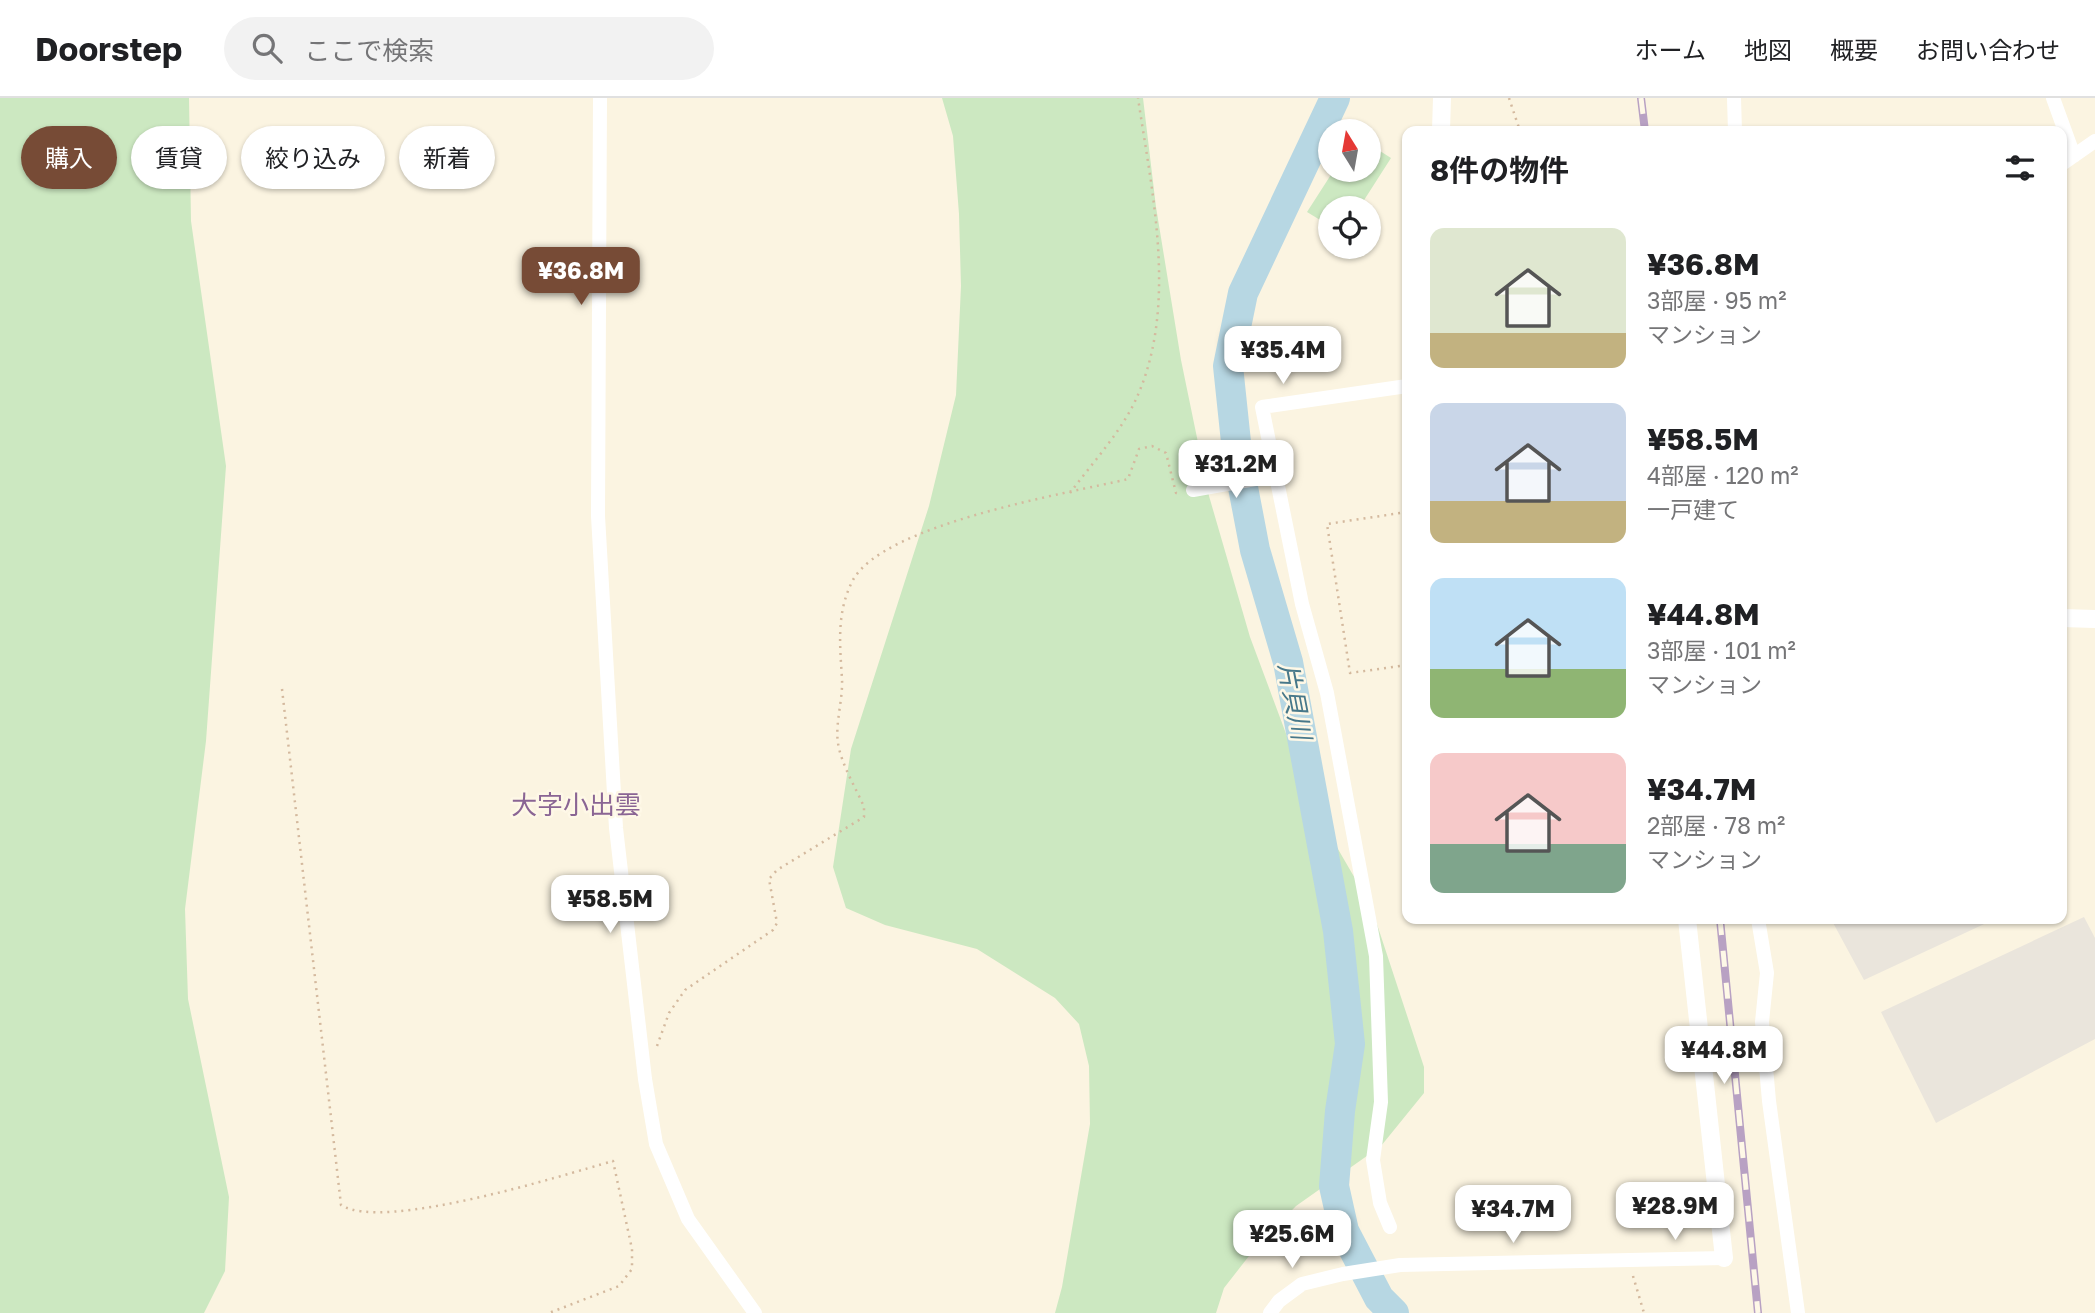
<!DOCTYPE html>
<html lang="ja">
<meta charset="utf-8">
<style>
body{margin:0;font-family:"Golos Text","Noto Sans JP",sans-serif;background:#f2f2f2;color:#202124;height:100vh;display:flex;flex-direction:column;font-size:26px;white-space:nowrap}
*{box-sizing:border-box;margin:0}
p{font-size:23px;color:#757577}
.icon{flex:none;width:38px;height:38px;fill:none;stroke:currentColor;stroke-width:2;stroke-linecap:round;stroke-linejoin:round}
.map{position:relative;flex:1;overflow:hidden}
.panel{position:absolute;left:1402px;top:28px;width:665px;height:798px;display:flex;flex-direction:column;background:#fff;border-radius:14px;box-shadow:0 2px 5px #0004}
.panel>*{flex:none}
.hud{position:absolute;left:21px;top:28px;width:665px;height:63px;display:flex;gap:14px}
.needle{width:46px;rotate:349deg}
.controls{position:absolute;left:1318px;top:21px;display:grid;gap:14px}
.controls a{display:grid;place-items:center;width:63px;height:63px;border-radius:50%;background:#fff;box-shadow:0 2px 5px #0004;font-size:35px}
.price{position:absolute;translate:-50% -60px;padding:0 16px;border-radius:14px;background:#fff;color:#222;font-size:23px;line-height:46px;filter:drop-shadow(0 2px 4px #0008)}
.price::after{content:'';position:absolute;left:50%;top:42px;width:21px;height:16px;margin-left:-10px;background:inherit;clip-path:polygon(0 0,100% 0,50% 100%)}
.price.selected{background:#774b36;color:#fff}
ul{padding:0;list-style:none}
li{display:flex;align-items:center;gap:21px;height:175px;padding:0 28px}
li span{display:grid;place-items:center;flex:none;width:196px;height:140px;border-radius:14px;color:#555}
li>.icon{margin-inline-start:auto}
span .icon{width:84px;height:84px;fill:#fffc;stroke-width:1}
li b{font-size:30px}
h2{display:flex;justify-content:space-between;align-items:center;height:84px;padding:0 28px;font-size:30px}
.pill{padding:0 24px;border-radius:32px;background:#fff;box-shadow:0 2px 5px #0004;font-size:24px;line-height:63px}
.pill.selected{background:#774b36;color:#fff}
header{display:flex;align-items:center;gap:42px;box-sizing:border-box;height:98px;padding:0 35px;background:#fff;border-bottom:2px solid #e0e0e0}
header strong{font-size:33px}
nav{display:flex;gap:38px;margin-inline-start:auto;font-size:24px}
.search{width:490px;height:63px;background:#f2f2f2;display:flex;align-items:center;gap:18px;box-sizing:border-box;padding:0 24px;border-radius:38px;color:#757577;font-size:26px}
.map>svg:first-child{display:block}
.industrial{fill:#eae5dc}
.green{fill:#cce8c1}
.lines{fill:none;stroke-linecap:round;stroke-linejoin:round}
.river{stroke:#b7d7e3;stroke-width:30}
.path{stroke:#d4b99e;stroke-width:2.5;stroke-dasharray:2 5;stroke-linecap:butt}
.minor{stroke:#fff;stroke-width:14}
.tertiary{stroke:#fff;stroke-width:18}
.rail-casing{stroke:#b8a1c3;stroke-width:8}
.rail{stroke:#fef8e7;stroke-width:5;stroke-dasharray:16;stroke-linecap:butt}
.labels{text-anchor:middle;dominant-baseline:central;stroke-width:5;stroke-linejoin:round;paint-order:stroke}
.water-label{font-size:26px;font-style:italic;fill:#47788a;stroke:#fef8e7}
.neighbourhood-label{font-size:26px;fill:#8a6594;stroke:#fef8e7}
</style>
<header>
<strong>Doorstep</strong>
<div class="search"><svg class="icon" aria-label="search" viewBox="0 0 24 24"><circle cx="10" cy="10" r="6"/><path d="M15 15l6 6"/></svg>ここで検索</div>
<nav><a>ホーム</a><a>地図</a><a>概要</a><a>お問い合わせ</a></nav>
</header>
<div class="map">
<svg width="2095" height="1215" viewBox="0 0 2095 1215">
<rect width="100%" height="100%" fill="#fbf4e1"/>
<path class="industrial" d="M2084 819 2095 840V941L1936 1025 1881 914Z
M1831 821H1995L1864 882Z"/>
<path class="green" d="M0 0H189L191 123 226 368 206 643 185 811 188 901 229 1099 225 1173 204 1215H0Z
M942 0H1143L1156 109 1181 262 1209 398 1250 539 1313 708 1371 808 1424 969V995L1381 1048 1296 1108 1256 1149 1224 1190 1216 1215H1055L1062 1189 1090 1026 1089 968 1079 926 1055 900 977 851 885 827 846 810 833 769 851 651 929 408 956 297 961 188 959 116 953 38Z
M1369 46 1391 60 1359 110H1330V128L1307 114 1334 72H1368Z"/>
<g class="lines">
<path class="river" d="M1335 0 1243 195 1228 268 1238 363 1255 452 1288 564 1338 833 1350 946 1340 1013 1334 1088 1344 1133 1379 1200 1394 1215"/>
<path class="path" d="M1509 0 1520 33
M1070 395C1093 364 1122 333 1137 299 1178 207 1152 95 1138 0
M1407 414 1327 426 1350 575 1407 567
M282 591 341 1107C383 1134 560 1078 613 1063L632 1151V1171L619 1188 549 1215
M657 948 669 915 685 892 773 832 777 825 769 781 777 772 864 719V709C856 690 841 666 838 645 835 625 843 602 842 581 840 547 836 514 853 482 884 426 1065 396 1128 381L1139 351 1152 348 1166 355 1176 395H1180
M1633 1178 1644 1215"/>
<path class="minor" d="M600 0 598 418 616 730 645 981 656 1046 688 1121 755 1215
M1734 0 1735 33
M2053 0 2074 58
M2062 66 2095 43
M1193 392 1273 378
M1758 821 1767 875 1762 924 1769 1003 1798 1215
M1390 1129 1380 1105 1373 1062 1381 1004 1376 858 1327 595 1302 506 1262 309 1407 288
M1270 1215 1279 1203 1302 1186 1343 1176 1400 1167 1724 1160"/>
<path class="tertiary" d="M1441 33 1442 0
M2062 520 2095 521
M1687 821 1724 1160"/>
<defs>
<path id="rail" d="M1641 0 1645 33
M1720 821 1758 1215"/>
</defs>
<use href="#rail" class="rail-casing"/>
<use href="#rail" class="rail"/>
</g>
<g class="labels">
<g class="water-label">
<text transform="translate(1295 603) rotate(79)">片貝川</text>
</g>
<g class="neighbourhood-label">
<text x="576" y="706">大字小出雲</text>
</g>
</g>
</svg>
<div class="controls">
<a><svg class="needle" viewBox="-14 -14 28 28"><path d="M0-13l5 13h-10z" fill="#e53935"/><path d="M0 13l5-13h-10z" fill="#757577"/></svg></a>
<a><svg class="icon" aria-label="locate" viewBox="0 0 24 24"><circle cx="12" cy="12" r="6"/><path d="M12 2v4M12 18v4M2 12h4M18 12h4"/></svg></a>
</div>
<b class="price selected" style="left:581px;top:209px">¥36.8M</b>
<b class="price" style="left:1283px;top:288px">¥35.4M</b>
<b class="price" style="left:1236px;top:402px">¥31.2M</b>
<b class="price" style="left:610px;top:837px">¥58.5M</b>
<b class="price" style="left:1724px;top:988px">¥44.8M</b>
<b class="price" style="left:1675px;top:1144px">¥28.9M</b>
<b class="price" style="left:1513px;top:1147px">¥34.7M</b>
<b class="price" style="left:1292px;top:1172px">¥25.6M</b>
<div class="hud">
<a class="pill selected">購入</a>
<a class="pill">賃貸</a>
<a class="pill">絞り込み</a>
<a class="pill">新着</a>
</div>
<section class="panel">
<h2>8件の物件<svg class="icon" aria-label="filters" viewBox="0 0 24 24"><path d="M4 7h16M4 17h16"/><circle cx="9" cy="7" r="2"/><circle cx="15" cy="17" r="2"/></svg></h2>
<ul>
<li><span style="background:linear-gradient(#dfe7d0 75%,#c2b280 0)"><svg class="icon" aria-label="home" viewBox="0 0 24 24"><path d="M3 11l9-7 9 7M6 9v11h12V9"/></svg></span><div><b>¥36.8M</b><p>3部屋 · 95 m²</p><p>マンション</p></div></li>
<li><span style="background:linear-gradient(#c9d6e8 70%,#c2b280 0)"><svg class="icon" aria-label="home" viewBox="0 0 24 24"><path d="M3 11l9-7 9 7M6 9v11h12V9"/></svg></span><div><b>¥58.5M</b><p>4部屋 · 120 m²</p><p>一戸建て</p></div></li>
<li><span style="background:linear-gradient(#bfe0f5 65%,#8fb573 0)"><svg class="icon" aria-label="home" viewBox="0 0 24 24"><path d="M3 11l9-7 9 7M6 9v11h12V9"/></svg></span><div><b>¥44.8M</b><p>3部屋 · 101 m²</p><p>マンション</p></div></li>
<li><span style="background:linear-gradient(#f6c9c9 65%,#7fa58c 0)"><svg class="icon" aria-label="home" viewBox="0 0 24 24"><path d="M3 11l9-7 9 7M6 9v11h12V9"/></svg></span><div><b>¥34.7M</b><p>2部屋 · 78 m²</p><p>マンション</p></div></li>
</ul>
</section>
</div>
